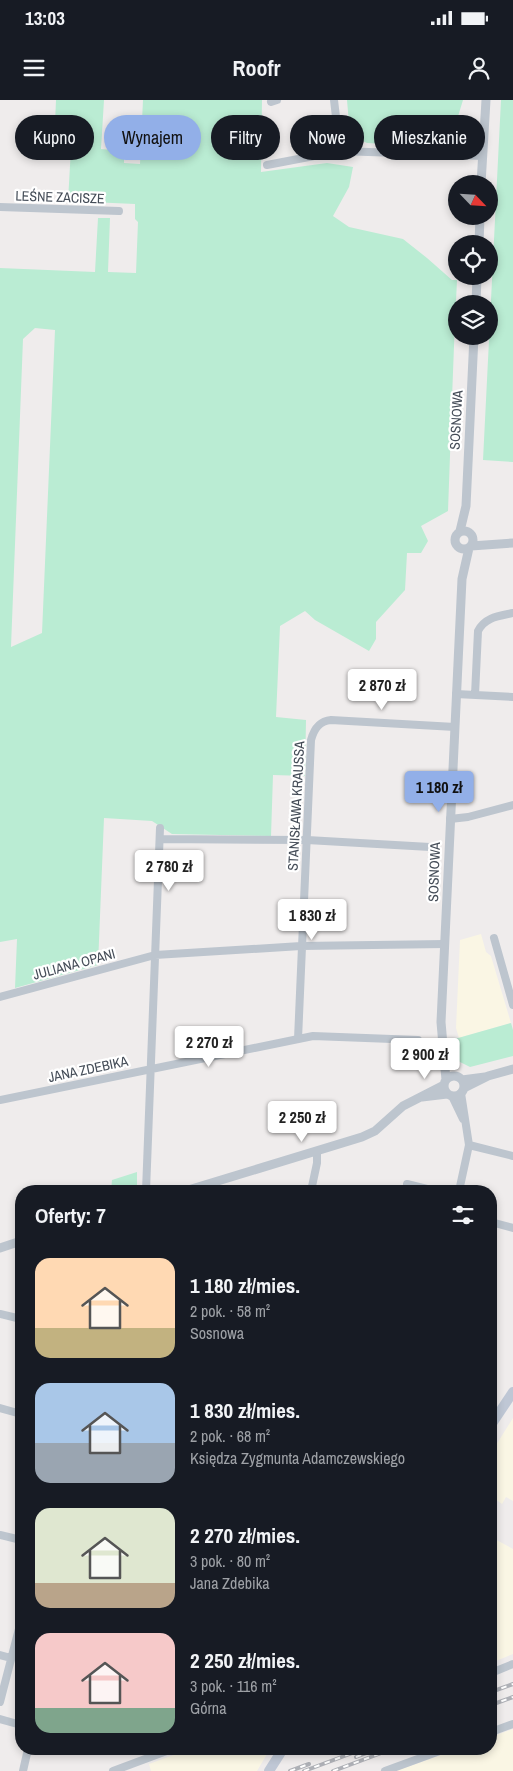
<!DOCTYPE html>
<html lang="pl">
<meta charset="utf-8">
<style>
body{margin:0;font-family:"Archivo Narrow",sans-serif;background:#20242c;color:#f1f3f6;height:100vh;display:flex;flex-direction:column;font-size:19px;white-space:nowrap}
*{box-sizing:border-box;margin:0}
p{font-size:16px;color:#9ea1a6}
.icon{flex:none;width:28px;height:28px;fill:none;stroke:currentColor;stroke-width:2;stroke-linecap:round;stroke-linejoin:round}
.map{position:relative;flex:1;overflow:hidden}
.panel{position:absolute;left:15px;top:1085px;width:482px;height:570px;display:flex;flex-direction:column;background:#171b24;border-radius:20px;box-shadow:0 2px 8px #0003}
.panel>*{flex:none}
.banner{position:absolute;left:15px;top:15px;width:484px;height:45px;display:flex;gap:10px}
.needle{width:32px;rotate:115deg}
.tools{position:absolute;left:448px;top:75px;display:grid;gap:10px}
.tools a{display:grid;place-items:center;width:50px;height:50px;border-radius:50%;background:#171b24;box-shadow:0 2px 8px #0003;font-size:25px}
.price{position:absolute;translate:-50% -42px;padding:0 11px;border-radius:5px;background:#fff;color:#222;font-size:16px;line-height:32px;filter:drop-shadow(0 1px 2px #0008)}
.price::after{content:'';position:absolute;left:50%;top:30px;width:15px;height:11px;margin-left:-8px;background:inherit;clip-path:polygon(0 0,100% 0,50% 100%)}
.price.active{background:#92afe8;color:#111}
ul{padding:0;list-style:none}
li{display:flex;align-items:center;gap:15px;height:125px;padding:0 20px}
li span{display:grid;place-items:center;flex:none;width:140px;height:100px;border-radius:15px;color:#555}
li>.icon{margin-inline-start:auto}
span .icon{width:60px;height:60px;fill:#fffc;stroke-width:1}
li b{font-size:21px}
h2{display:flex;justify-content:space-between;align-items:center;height:60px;padding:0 20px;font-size:21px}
.tag{padding:0 18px;border-radius:22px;background:#171b24;box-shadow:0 2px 8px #0003;font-size:18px;line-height:45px}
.tag.active{background:#92afe8;color:#111}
.status{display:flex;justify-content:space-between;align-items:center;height:35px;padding:0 25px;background:#171b24;direction:ltr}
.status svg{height:14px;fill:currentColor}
header{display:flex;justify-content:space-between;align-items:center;height:65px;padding:0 20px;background:#171b24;font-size:22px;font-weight:700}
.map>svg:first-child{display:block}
.commercial{fill:#faf6e4}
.green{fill:#baecd3;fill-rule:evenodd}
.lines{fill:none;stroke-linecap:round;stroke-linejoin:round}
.minor{stroke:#bdc5ce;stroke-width:8}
.tertiary{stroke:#bdc5ce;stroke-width:9}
.secondary{stroke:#bfc7d5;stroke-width:10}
.rail-casing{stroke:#aeb0b6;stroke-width:4}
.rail{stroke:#fff;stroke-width:2;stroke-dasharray:5.5;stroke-linecap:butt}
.labels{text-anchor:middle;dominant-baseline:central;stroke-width:4.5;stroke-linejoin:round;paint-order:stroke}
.street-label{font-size:14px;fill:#454d58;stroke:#fff}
</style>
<div class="status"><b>13:03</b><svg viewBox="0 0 49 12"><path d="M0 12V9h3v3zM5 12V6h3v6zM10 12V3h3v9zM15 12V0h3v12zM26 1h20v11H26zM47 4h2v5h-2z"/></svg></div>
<header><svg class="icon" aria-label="menu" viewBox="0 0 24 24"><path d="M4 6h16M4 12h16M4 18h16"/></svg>Roofr<svg class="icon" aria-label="person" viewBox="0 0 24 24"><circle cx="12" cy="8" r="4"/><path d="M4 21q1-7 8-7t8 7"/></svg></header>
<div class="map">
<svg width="513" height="1671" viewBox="0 0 513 1671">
<rect width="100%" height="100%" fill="#efecec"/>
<path class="commercial" d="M481 834 486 852 491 856 511 923 459 938 456 928 460 840Z
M513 1318V1401L506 1397 502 1404 491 1396V1353Z
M491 1437 513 1449V1554L491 1563Z
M513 1629V1671H396L458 1649H491V1637Z
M190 1649H270L257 1671H151L149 1664Z"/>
<path class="green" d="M56 0H104L101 49 124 51V63L140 64 143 0H262L261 72 327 63 353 67 349 87 333 116 349 127 403 139 427 158 452 180H457C453 257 451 334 448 411L421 426 428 441 421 453H407L405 490 376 522V539L369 551 315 520 305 511 280 526 276 617 306 620 305 676 273 675 271 736 172 734 152 721 104 718 98 865 15 888 17 839 0 842V168L95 172 98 118H110L108 172 136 173 138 122 135 119V104L68 101 71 48 54 47ZM35 228 55 230 42 533 11 547 23 239Z
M347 0H463L452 36 439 47 367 43 350 35Z
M501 0H513V362L483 360Z
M511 923 513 930V956L470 967 458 961 451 940Z
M137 1072V1091H111L112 1080Z"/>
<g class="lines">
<path class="minor" d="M334 0 340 51
M271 2 277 0
M267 65 340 51 483 56
M0 107 119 111
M456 594 513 597
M475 595 478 531C485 517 499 516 513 513
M450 719 468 717 513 705
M160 739 307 740 430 747
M494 838 513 905
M0 897 155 855 301 846 445 844
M298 939 311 640C314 629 319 621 331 620L455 627
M452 996 463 1019
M0 1000 313 936 418 940
M469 1045 513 1056
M407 1084 435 1091
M146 1091 160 728
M311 1091 317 1063V1051
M459 1091 469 1045 461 993
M491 1122 513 1128
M0 1214 21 1219
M0 1308 21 1314
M0 1435 21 1440
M0 1555 11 1558
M491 1573 513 1564
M0 1602 21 1521
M0 1619 21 1625
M491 1632 513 1624
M23 1671 28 1649
M113 1671 172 1649
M385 1671 445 1649"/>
<path class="tertiary" d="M481 84 486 0
M479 144 480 116
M476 204 477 176
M455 440a9 9 0 1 1 18 0a9 9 0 1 1-18 0Z
M460 431 466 406 474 236
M471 446 513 443
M444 986a10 10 0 1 1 20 0a10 10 0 1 1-20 0Z
M446 980 441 922 462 479 469 448
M462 980 485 977
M464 988 488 976 513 969
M422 997 447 994
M185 1091 362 1037 375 1031 403 1006 444 985
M0 1148 21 1141"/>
<path class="secondary" d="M491 1325 513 1292
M269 1671 283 1649"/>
<defs>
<path id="rail" d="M491 1592 513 1584
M491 1605 513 1597
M356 1657 377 1649
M290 1671 309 1664
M304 1671 363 1649
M333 1671 392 1649"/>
</defs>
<use href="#rail" class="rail-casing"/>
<use href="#rail" class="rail"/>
</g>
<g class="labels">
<g class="street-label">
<text transform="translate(60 97) rotate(2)">LEŚNE ZACISZE</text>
<text transform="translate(456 320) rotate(-87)">SOSNOWA</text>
<text transform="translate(296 706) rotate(-87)">STANISŁAWA KRAUSSA</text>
<text transform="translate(434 772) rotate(-88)">SOSNOWA</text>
<text transform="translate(74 864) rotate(-15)">JULIANA OPANI</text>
<text transform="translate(88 969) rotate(-12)">JANA ZDEBIKA</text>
</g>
</g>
</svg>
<div class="tools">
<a><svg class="needle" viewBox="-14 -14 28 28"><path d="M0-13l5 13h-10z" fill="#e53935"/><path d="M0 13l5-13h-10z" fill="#9ea1a6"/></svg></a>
<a><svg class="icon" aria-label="locate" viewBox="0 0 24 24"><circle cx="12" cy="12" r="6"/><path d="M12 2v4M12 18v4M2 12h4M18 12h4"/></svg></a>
<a><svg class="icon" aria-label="layers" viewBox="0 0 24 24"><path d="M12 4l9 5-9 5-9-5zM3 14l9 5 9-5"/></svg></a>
</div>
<b class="price" style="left:382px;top:611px">2 870 zł</b>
<b class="price active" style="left:439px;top:713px">1 180 zł</b>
<b class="price" style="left:169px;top:792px">2 780 zł</b>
<b class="price" style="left:312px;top:841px">1 830 zł</b>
<b class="price" style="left:209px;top:968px">2 270 zł</b>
<b class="price" style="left:425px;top:980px">2 900 zł</b>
<b class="price" style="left:302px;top:1043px">2 250 zł</b>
<div class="banner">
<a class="tag">Kupno</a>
<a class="tag active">Wynajem</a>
<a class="tag">Filtry</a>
<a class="tag">Nowe</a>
<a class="tag">Mieszkanie</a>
</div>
<section class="panel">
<h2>Oferty: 7<svg class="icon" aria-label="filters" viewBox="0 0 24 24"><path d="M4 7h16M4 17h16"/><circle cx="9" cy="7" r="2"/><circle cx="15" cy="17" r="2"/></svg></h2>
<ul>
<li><span style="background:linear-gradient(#ffd9b3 70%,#c2b280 0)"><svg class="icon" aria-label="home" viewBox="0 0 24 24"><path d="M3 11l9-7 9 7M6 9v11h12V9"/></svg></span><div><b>1 180 zł/mies.</b><p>2 pok. · 58 m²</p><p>Sosnowa</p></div></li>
<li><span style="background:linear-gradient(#a9c7e8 60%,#9aa5b1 0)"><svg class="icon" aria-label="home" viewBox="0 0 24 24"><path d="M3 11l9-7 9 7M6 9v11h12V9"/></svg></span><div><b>1 830 zł/mies.</b><p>2 pok. · 68 m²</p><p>Księdza Zygmunta Adamczewskiego</p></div></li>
<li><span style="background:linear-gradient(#dfe7d0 75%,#b9a48a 0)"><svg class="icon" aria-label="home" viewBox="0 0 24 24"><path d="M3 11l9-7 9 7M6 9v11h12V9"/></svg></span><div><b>2 270 zł/mies.</b><p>3 pok. · 80 m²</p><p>Jana Zdebika</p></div></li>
<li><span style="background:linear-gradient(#f6c9c9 75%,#7fa58c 0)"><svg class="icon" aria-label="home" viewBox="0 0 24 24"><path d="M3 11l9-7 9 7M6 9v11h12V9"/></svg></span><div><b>2 250 zł/mies.</b><p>3 pok. · 116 m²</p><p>Górna</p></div></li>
</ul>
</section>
</div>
